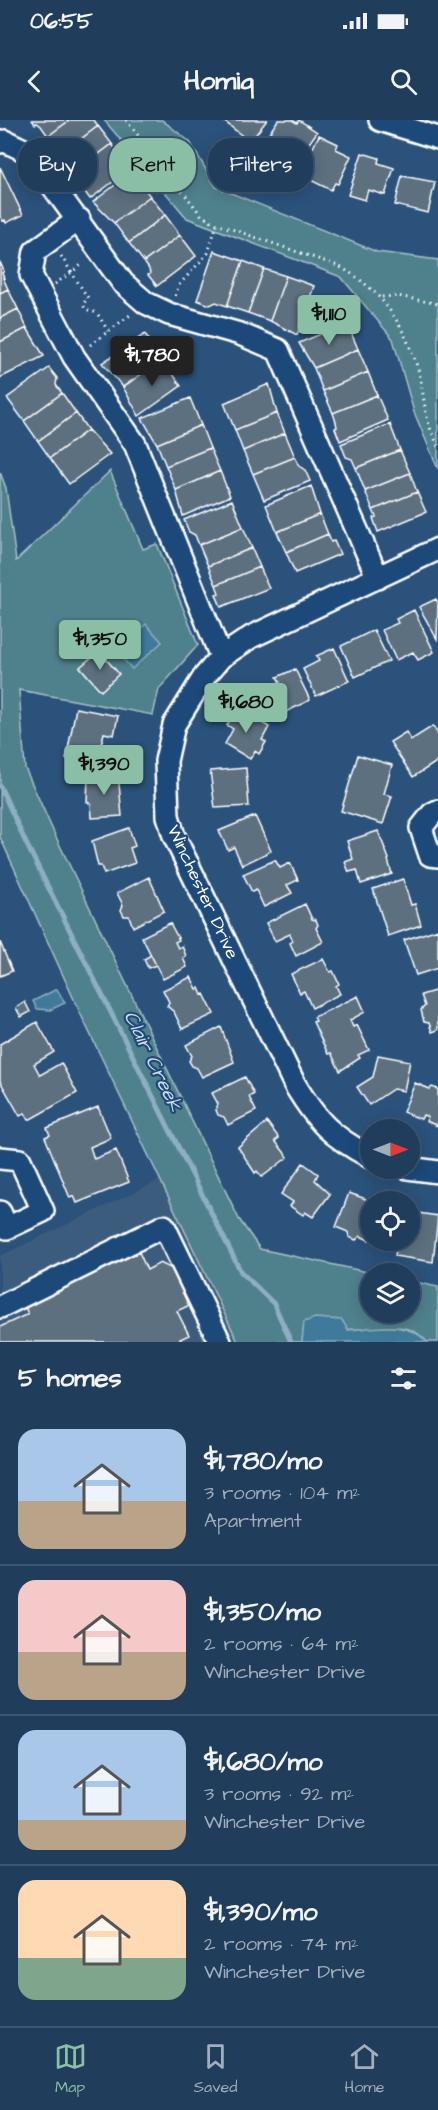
<!DOCTYPE html>
<meta charset="utf-8">
<style>
body{margin:0;font-family:"Architects Daughter",sans-serif;background:#2d4965;color:#f1f3f6;height:100vh;display:flex;flex-direction:column;font-size:22px;white-space:nowrap}
*{box-sizing:border-box;margin:0}
p{font-size:20px;color:#a2aebb}
.icon{flex:none;width:33px;height:33px;fill:none;stroke:currentColor;stroke-width:2;stroke-linecap:round;stroke-linejoin:round}
.map{position:relative;height:1222px;overflow:hidden}
.panel{display:flex;flex-direction:column;background:#203e5c;flex:1}
.panel>*{flex:none}
.banner{position:absolute;left:18px;top:18px;width:402px;height:54px;display:flex;gap:12px}
.needle{width:39px;rotate:90deg}
.tools{position:absolute;left:360px;top:999px;display:grid;gap:12px}
.tools a{display:grid;place-items:center;width:60px;height:60px;border-radius:50%;background:#203e5c;box-shadow:0 3px 15px #0003,0 0 0 2px #3d5772;font-size:30px}
.price{position:absolute;translate:-50% -51px;padding:0 14px;border-radius:6px;background:#8abfa5;color:#111;font-size:20px;line-height:39px;filter:drop-shadow(0 2px 3px #0008)}
.price::after{content:'';position:absolute;left:50%;top:36px;width:18px;height:14px;margin-left:-9px;background:inherit;clip-path:polygon(0 0,100% 0,50% 100%)}
.price.selected{background:#222;color:#fff}
ul{padding:0;list-style:none}
li{display:flex;align-items:center;gap:18px;height:150px;padding:0 18px}
li+li{border-top:2px solid #3d5772}
li span{display:grid;place-items:center;flex:none;width:168px;height:120px;border-radius:18px;color:#555}
li>.icon{margin-inline-start:auto}
span .icon{width:72px;height:72px;fill:#fffc;stroke-width:1}
li b{font-size:26px}
h2{display:flex;justify-content:space-between;align-items:center;height:72px;padding:0 18px;font-size:26px}
.pill{padding:0 21px;border-radius:24px;background:#203e5c;box-shadow:0 3px 15px #0003,0 0 0 2px #3d5772;font-size:21px;line-height:54px}
.pill.selected{background:#8abfa5;color:#111}
.status{display:flex;justify-content:space-between;align-items:center;height:42px;padding:0 30px;background:#203e5c;direction:ltr}
.status svg{height:16px;fill:currentColor}
header{display:flex;justify-content:space-between;align-items:center;height:78px;padding:0 18px;background:#203e5c;font-size:27px;font-weight:700}
.dock{display:flex;justify-content:space-around;align-items:center;height:84px;border-top:2px solid #3d5772;background:#203e5c;font-size:16px;color:#a2aebb}
.dock a{display:grid;justify-items:center;gap:3px}
.dock .selected{color:#8abfa5}
.map>svg:first-child{display:block}
.built{fill:#3a5b7c}
.green{fill:#50818c;stroke:#a8c0c6;stroke-width:1.5}
.water{fill:#417a9b;stroke:#8dafc3;stroke-width:1.5}
.lines{fill:none;stroke-linecap:round;stroke-linejoin:round}
.stream{stroke:#8dafc3;stroke-width:5}
.building{fill:#5d707f;stroke:#fff;stroke-width:1.5}
.minor-casing{stroke:#fff;stroke-width:26}
.path{stroke:#fff;stroke-width:3;stroke-dasharray:1.5 4.5;stroke-linecap:butt}
.minor{stroke:#1f4a7a;stroke-width:21}
.labels{text-anchor:middle;dominant-baseline:central;stroke-width:4.5;stroke-linejoin:round;paint-order:stroke}
.street-label{font-size:18px;fill:#fff;stroke:#1f4a7a}
.water-label{font-size:20px;font-style:italic;fill:#d0dee6;stroke:#1f4a7a}
</style>
<div class="status"><b>06:55</b><svg viewBox="0 0 49 12"><path d="M0 12V9h3v3zM5 12V6h3v6zM10 12V3h3v9zM15 12V0h3v12zM26 1h20v11H26zM47 4h2v5h-2z"/></svg></div>
<header><svg class="icon" aria-label="back" viewBox="0 0 24 24"><path d="M15 5l-7 7 7 7"/></svg>Homiq<svg class="icon" aria-label="search" viewBox="0 0 24 24"><circle cx="10" cy="10" r="6"/><path d="M15 15l6 6"/></svg></header>
<div class="map">
<svg width="438" height="1222" viewBox="0 0 438 1222">
<rect width="100%" height="100%" fill="#2b527b"/>
<filter id="ink" filterUnits="userSpaceOnUse"><feTurbulence type="fractalNoise" baseFrequency=".0167" numOctaves="2"/><feDisplacementMap in="SourceGraphic" scale="12" xChannelSelector="R" yChannelSelector="G"/><feConvolveMatrix kernelMatrix="1 2 1 2 8 2 1 2 1" color-interpolation-filters="sRGB"/></filter>
<g filter="url(#ink)">
<path class="built" d="M160 1060 238 1222H0V1136Z"/>
<path class="green" d="M104 0H162L190 22 216 67 377 132 438 140V349L414 292 393 219 341 157 187 98Z
M110 351 143 429 157 424 198 525 159 569 153 595 19 570 25 648 55 715 239 1099 260 1129 372 1153 370 1154V1192H410V1161L438 1167V1222H427C405 1196 375 1212 346 1209 332 1208 318 1204 304 1202L302 1222H238L82 897 0 717V352L6 368 16 441Z"/>
<path class="water" d="M146 504 162 522 132 549 116 531Z
M57 869 65 883 50 890 37 889 33 881Z
M315 1198 342 1200 348 1210C375 1208 408 1200 427 1222H302L304 1202Z"/>
<g class="lines">
<path class="stream" d="M0 666 26 723 241 1152 274 1184 291 1222"/>
</g>
<path class="building" d="M32 0H70L48 16 41 6 37 3 35 4Z
M70 0H94L98 6 61 34 48 16Z
M226 0H267L250 22 225 2Z
M278 0H292L297 3 299 0 317 12 296 42 264 21Z
M98 6 112 24 75 52 61 34Z
M319 15 338 24 336 29 351 36 338 64 335 63 331 70 300 55Z
M112 24 130 49 90 79 82 68 84 66 75 52Z
M362 33 379 38 378 43 394 48 385 75 368 70 365 80 348 75Z
M0 47 23 95 6 103 5 100 3 101 0 96Z
M132 52 150 76 114 103 93 82Z
M402 56 435 62 428 93 395 85Z
M150 76 165 95 129 123 114 103Z
M165 95 180 115 144 142 129 123Z
M180 115 196 136 157 166 148 155 150 154 149 149 144 142Z
M214 131 243 141 227 186 216 182 210 185 197 180Z
M243 141 264 149 248 193 227 186Z
M0 142 4 151 2 153 4 158H3L8 169 0 173Z
M264 149 286 156 270 201 248 193Z
M286 156 314 166 297 215 270 201Z
M8 169 18 189 0 198V173Z
M18 189 27 208 0 222V198Z
M347 203 358 229 314 248 299 223Z
M27 208 44 236 0 258V222Z
M145 214 163 239 123 267 102 243Z
M358 229 368 252 323 271 314 248Z
M163 239 181 266 139 296 123 267Z
M49 248 57 258 56 265 62 273 24 301 7 278Z
M368 252 377 275 333 293 323 271Z
M269 264 277 293 235 310 224 283Z
M62 273 76 293 38 321 24 301Z
M377 275 388 300 340 321 335 308 337 307 336 302 333 293Z
M190 278 201 305 157 324 142 298Z
M76 293 88 310 50 338 38 321Z
M277 293 285 313 243 331 235 310Z
M390 304 400 330 356 348 352 339 346 337 341 324Z
M201 305 210 328 166 346 157 324Z
M88 310 110 334 69 364 50 338Z
M285 313 295 337 253 354 243 331Z
M210 328 220 351 176 370 166 346Z
M400 330 410 353 365 371 356 348Z
M295 337 299 346 305 350 310 361 264 380 253 354Z
M220 351 230 376 183 396 176 370Z
M410 353 417 372 373 390 365 371Z
M311 366 320 394 277 412 266 385Z
M417 372 426 392 378 412 373 398 376 397 373 390Z
M232 380 243 407 199 425 195 415 189 412 184 400Z
M320 394 328 414 286 432 277 412Z
M243 407 252 428 208 446 199 425Z
M328 414 331 422 334 421 340 434 295 453 286 432Z
M252 428 260 447 216 465 208 446Z
M260 447 269 468 221 487 216 474 219 473 216 465Z
M436 479 438 483 437 519 419 487Z
M414 490 434 532 418 540 413 532 396 540 382 510 398 503 396 499Z
M374 510 389 541 355 557 341 526Z
M334 528 349 561 316 576 303 549 319 541 316 536Z
M99 531 119 554 101 571 80 547Z
M295 549 310 580 276 597 264 570 280 562 277 557Z
M76 588 118 596 114 615 104 613 96 645 66 639Z
M237 588 269 607 262 620 266 622 259 634 255 631 250 639 225 624 233 609 227 605Z
M433 606 438 614V641L413 657 390 622 406 612 411 620Z
M358 635 392 645 384 674 392 676 383 704 341 691Z
M246 648 249 686 215 688 210 651Z
M118 653 122 696 92 698 91 684 87 682 88 656Z
M255 696 271 731 242 745 234 727 228 730 219 711Z
M129 708 135 726 130 728 135 743 104 754 101 746H98L92 721Z
M378 711 389 739 388 740 392 754 361 764 357 750 349 752 345 742 353 739 347 721Z
M275 740 280 748 290 743 298 760 287 765 292 773 264 787 256 770 252 772 243 754Z
M149 757 164 791 133 807 129 796H124L121 790 123 785 117 773Z
M403 759 411 785 415 784 421 805 388 816 373 769Z
M305 784 312 799 316 800 318 805 316 808 323 822 296 836 290 823 293 821 290 814 275 821 266 803Z
M170 803 179 820 175 822 178 828 182 826 186 836 183 838 187 847 163 859 142 817Z
M438 809V848L416 855 404 820Z
M0 822 12 851 0 856Z
M151 835 156 845 148 848 144 839Z
M323 839 330 852 333 851 339 864 336 866 340 874 312 888 304 871 300 873 291 854Z
M191 857 197 869 199 868 202 875 204 874 214 894 182 909 174 892 167 886 169 882 163 870Z
M438 870V910L432 912 429 903 424 902 421 890 425 886 421 875Z
M358 876 365 892 350 900 353 907 357 905 369 930 358 935 360 938 340 951 331 933 328 934 313 902 316 901 314 897Z
M25 882 30 892 21 897 16 888Z
M37 902 54 932 34 944 40 955 61 943 77 973 29 1000 25 993 20 996 0 961V924Z
M221 907 234 942 202 957 197 948 192 946 189 941 192 936 186 925Z
M378 935 410 941 404 971 393 969 369 985 357 967 373 957Z
M245 957 254 974 249 977 256 991 228 1005 224 997 218 995 216 990 218 984 212 973Z
M415 963 430 969 432 967 438 969V1006L426 1001 428 997 423 995 421 999 403 992Z
M98 987 111 1018 90 1027 94 1039 116 1030 129 1062 77 1083 74 1076 70 1078 45 1017 50 1015 47 1008Z
M267 1002 279 1018 275 1021 288 1037 262 1057 257 1051 255 1053 238 1027Z
M303 1043 318 1054 315 1060 330 1074 313 1097 305 1092 303 1095 290 1086 293 1082 281 1074Z
M349 1073 366 1079 365 1085 370 1087 369 1120 360 1116 356 1120 349 1117 348 1112 336 1107Z
M418 1093 438 1096 433 1142 395 1136 397 1120H410V1095L418 1096Z
M139 1132 147 1150 160 1143 179 1152 194 1183 177 1191 189 1215 180 1219 182 1222H0V1207L28 1194 25 1187Z"/>
<g class="lines">
<defs>
<path id="minor" d="M380 0 438 18
M0 22 5 21 28 32 123 163 146 183 169 194 240 214 278 230 378 458
M79 99 35 131 31 155 74 237 135 324 221 537
M438 691 432 694 421 708 430 735 438 736
M370 1037C331 1016 318 1003 295 965L174 716 168 696 166 641 174 605 204 557 221 537 251 517 438 429
M0 1038 20 1040 43 1091 7 1108 0 1092
M408 1048 438 1052
M0 1187 164 1106 220 1222"/>
</defs>
<use href="#minor" class="minor-casing"/>
<path class="path" d="M126 0 202 96 217 104 338 146C380 168 402 201 417 246 423 263 423 283 428 301 430 310 435 318 438 327
M61 136 88 178 83 184 85 189 97 193 108 211
M55 164 84 143
M175 176 179 165 208 133 217 104
M382 177 398 176 438 184
M90 225 130 195"/>
<use href="#minor" class="minor"/>
</g>
</g>
<g class="labels">
<g class="street-label">
<text transform="translate(203 772) rotate(65)">Winchester Drive</text>
</g>
<g class="water-label">
<text transform="translate(153 941) rotate(64)">Clair Creek</text>
</g>
</g>
</svg>
<div class="tools">
<a><svg class="needle" viewBox="-14 -14 28 28"><path d="M0-13l5 13h-10z" fill="#e53935"/><path d="M0 13l5-13h-10z" fill="#a2aebb"/></svg></a>
<a><svg class="icon" aria-label="locate" viewBox="0 0 24 24"><circle cx="12" cy="12" r="6"/><path d="M12 2v4M12 18v4M2 12h4M18 12h4"/></svg></a>
<a><svg class="icon" aria-label="layers" viewBox="0 0 24 24"><path d="M12 4l9 5-9 5-9-5zM3 14l9 5 9-5"/></svg></a>
</div>
<b class="price" style="left:329px;top:226px">$1,110</b>
<b class="price selected" style="left:152px;top:267px">$1,780</b>
<b class="price" style="left:100px;top:551px">$1,350</b>
<b class="price" style="left:246px;top:614px">$1,680</b>
<b class="price" style="left:104px;top:676px">$1,390</b>
<div class="banner">
<a class="pill">Buy</a>
<a class="pill selected">Rent</a>
<a class="pill">Filters</a>
</div>
</div>
<section class="panel">
<h2>5 homes<svg class="icon" aria-label="filters" viewBox="0 0 24 24"><path d="M4 7h16M4 17h16"/><circle cx="9" cy="7" r="2"/><circle cx="15" cy="17" r="2"/></svg></h2>
<ul>
<li><span style="background:linear-gradient(#a9c7e8 60%,#b9a48a 0)"><svg class="icon" aria-label="home" viewBox="0 0 24 24"><path d="M3 11l9-7 9 7M6 9v11h12V9"/></svg></span><div><b>$1,780/mo</b><p>3 rooms · 104 m²</p><p>Apartment</p></div></li>
<li><span style="background:linear-gradient(#f6c9c9 60%,#b9a48a 0)"><svg class="icon" aria-label="home" viewBox="0 0 24 24"><path d="M3 11l9-7 9 7M6 9v11h12V9"/></svg></span><div><b>$1,350/mo</b><p>2 rooms · 64 m²</p><p>Winchester Drive</p></div></li>
<li><span style="background:linear-gradient(#a9c7e8 75%,#b9a48a 0)"><svg class="icon" aria-label="home" viewBox="0 0 24 24"><path d="M3 11l9-7 9 7M6 9v11h12V9"/></svg></span><div><b>$1,680/mo</b><p>3 rooms · 92 m²</p><p>Winchester Drive</p></div></li>
<li><span style="background:linear-gradient(#ffd9b3 65%,#7fa58c 0)"><svg class="icon" aria-label="home" viewBox="0 0 24 24"><path d="M3 11l9-7 9 7M6 9v11h12V9"/></svg></span><div><b>$1,390/mo</b><p>2 rooms · 74 m²</p><p>Winchester Drive</p></div></li>
</ul>
</section>
<nav class="dock">
<a class="selected"><svg class="icon" aria-label="map" viewBox="0 0 24 24"><path d="M3 6l6-2 6 2 6-2v14l-6 2-6-2-6 2zM9 4v14M15 6v14"/></svg>Map</a>
<a><svg class="icon" aria-label="saved" viewBox="0 0 24 24"><path d="M7 4h10v16l-5-4-5 4z"/></svg>Saved</a>
<a><svg class="icon" aria-label="home" viewBox="0 0 24 24"><path d="M3 11l9-7 9 7M6 9v11h12V9"/></svg>Home</a>
</nav>
